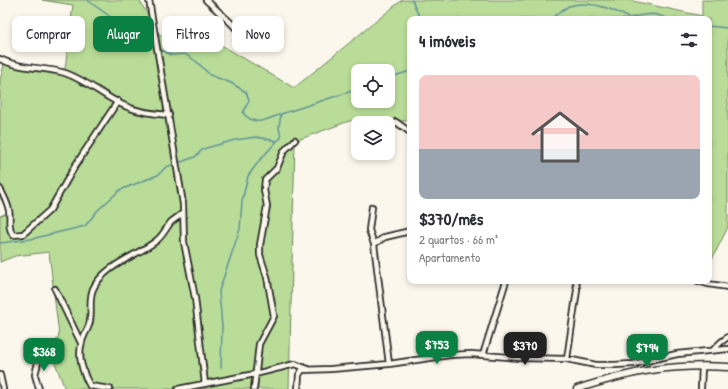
<!DOCTYPE html>
<html lang="pt">
<meta charset="utf-8">
<style>
body{margin:0;font-family:"Patrick Hand",sans-serif;background:#f2f2f3;color:#2b2b33;height:100vh;display:flex;flex-direction:column;font-size:15px;white-space:nowrap}
*{box-sizing:border-box;margin:0}
p{font-size:13px;color:#7c7c81}
.icon{flex:none;width:22px;height:22px;fill:none;stroke:currentColor;stroke-width:2;stroke-linecap:round;stroke-linejoin:round}
.map{position:relative;flex:1;overflow:hidden}
.side{position:absolute;left:407px;top:16px;width:305px;height:268px;display:flex;flex-direction:column;background:#fff;border-radius:8px;box-shadow:0 2px 6px #0003}
.side>*{flex:none}
.guide{position:absolute;left:12px;top:16px;width:335px;height:36px;display:flex;gap:8px}
.tools{position:absolute;left:351px;top:64px;display:grid;gap:8px}
.tools a{display:grid;place-items:center;width:44px;height:44px;border-radius:8px;background:#fff;box-shadow:0 2px 6px #0003;font-size:20px}
.price{position:absolute;translate:-50% -34px;padding:0 9px;border-radius:8px;background:#0b8043;color:#fff;font-size:13px;line-height:26px;filter:drop-shadow(0 1px 2px #0008)}
.price::after{content:'';position:absolute;left:50%;top:24px;width:12px;height:9px;margin-left:-6px;background:inherit;clip-path:polygon(0 0,100% 0,50% 100%)}
.price.selected{background:#222;color:#fff}
ul{padding:0;list-style:none}
li{display:grid;align-content:center;gap:8px;height:212px;padding:0 12px}
li+li{border-top:1px solid #e1e1e2}
li span{display:grid;place-items:center;height:124px;border-radius:8px;color:#555}
li>.icon{margin-inline-start:auto}
span .icon{width:72px;height:72px;fill:#fffc;stroke-width:1}
li b{font-size:17px}
h2{display:flex;justify-content:space-between;align-items:center;height:48px;padding:0 12px;font-size:17px}
.chip{padding:0 14px;border-radius:8px;background:#fff;box-shadow:0 2px 6px #0003;font-size:14px;line-height:36px}
.chip.selected{background:#0b8043;color:#fff}
.map>svg:first-child{display:block}
.green{fill:#b9dd98;stroke:#728462;fill-rule:evenodd}
.lines{fill:none;stroke-linecap:round;stroke-linejoin:round}
.stream{stroke:#629298;stroke-width:1.5}
.street-casing{stroke:#2b2b2b;stroke-width:8}
.secondary-casing{stroke:#2b2b2b;stroke-width:9}
.street{stroke:#fbf7ec;stroke-width:4.5}
.secondary{stroke:#fbf7ec;stroke-width:6}
</style>
<div class="map">
<svg width="728" height="389" viewBox="0 0 728 389">
<rect width="100%" height="100%" fill="#fbf7ec"/>
<filter id="ink" filterUnits="userSpaceOnUse"><feTurbulence type="fractalNoise" baseFrequency=".025" numOctaves="2"/><feDisplacementMap in="SourceGraphic" scale="8" xChannelSelector="R" yChannelSelector="G"/><feConvolveMatrix kernelMatrix="1 2 1 2 8 2 1 2 1" color-interpolation-filters="sRGB"/></filter>
<g filter="url(#ink)">
<path class="green" d="M42 0H139L160 35 206 36 294 88 402 0H628L702 16V0H728V227L711 261 709 260V19H410V121H349L295 141 289 389H65L51 352 59 335 49 252 15 256 0 262V216L9 212 0 196V80L5 61 65 69 73 5ZM358 71H388V101H358Z"/>
<g class="lines">
<path class="stream" d="M87 0 129 30 155 46
M412 0 417 12 422 19
M551 19C556 15 563 9 569 6 590 0 611 8 629 18 643 15 654 11 667 19
M709 26 728 28
M158 48 171 55 185 54 197 62 210 75 231 83 246 92 249 100 243 113C255 127 266 120 281 114
M388 78 410 71
M178 163 195 157 203 149 235 140 256 137 277 141 281 138 279 127 281 114 358 89
M0 243 31 239 85 226 98 210 120 190 158 175 166 167 175 164
M221 368 222 327 219 291 240 229 242 201 248 176 259 161 277 141"/>
<defs>
<path id="street" d="M149 0 183 204 184 242 195 298 205 384
M206 0 231 23 252 46 256 48 264 43
M0 59C20 69 44 67 65 73 89 81 107 100 130 108 143 113 156 114 169 115
M396 122 410 132
M0 189C4 196 7 202 9 210 11 219 7 227 13 235L23 234 50 210 75 166 118 101
M372 207 369 230 374 244 389 364
M374 244 385 237 410 231
M698 281 708 284 728 287
M55 289 81 343
M714 349 721 342 728 337
M483 355 506 281
M567 359 577 290 576 281
M0 375 3 389
M39 389 35 375 40 354
M110 389 90 386C83 374 77 356 82 342 83 336 87 331 89 325 93 313 88 301 93 289 104 265 137 256 156 241 163 236 166 228 171 222 175 219 179 216 183 213
M178 389 255 374 295 364 308 369
M254 389 259 344 274 316 267 277 260 255V245L267 206 264 190 265 180 277 168 284 151 295 140
M298 389 299 375 302 370 331 369 389 364 450 355 471 354 520 358 567 359 596 365H614L633 364 677 354 728 349
M701 389 702 366"/>
<path id="secondary" d="M577 389C632 371 670 364 728 367"/>
</defs>
<use href="#street" class="street-casing"/>
<use href="#secondary" class="secondary-casing"/>
<use href="#street" class="street"/>
<use href="#secondary" class="secondary"/>
</g>
</g>
</svg>
<div class="tools">
<a><svg class="icon" aria-label="locate" viewBox="0 0 24 24"><circle cx="12" cy="12" r="6"/><path d="M12 2v4M12 18v4M2 12h4M18 12h4"/></svg></a>
<a><svg class="icon" aria-label="layers" viewBox="0 0 24 24"><path d="M12 4l9 5-9 5-9-5zM3 14l9 5 9-5"/></svg></a>
</div>
<b class="price" style="left:437px;top:365px">$753</b>
<b class="price selected" style="left:525px;top:366px">$370</b>
<b class="price" style="left:647px;top:368px">$794</b>
<b class="price" style="left:44px;top:372px">$368</b>
<div class="guide">
<a class="chip">Comprar</a>
<a class="chip selected">Alugar</a>
<a class="chip">Filtros</a>
<a class="chip">Novo</a>
</div>
<section class="side">
<h2>4 imóveis<svg class="icon" aria-label="filters" viewBox="0 0 24 24"><path d="M4 7h16M4 17h16"/><circle cx="9" cy="7" r="2"/><circle cx="15" cy="17" r="2"/></svg></h2>
<ul>
<li><span style="background:linear-gradient(#f6c9c9 60%,#9aa5b1 0)"><svg class="icon" aria-label="home" viewBox="0 0 24 24"><path d="M3 11l9-7 9 7M6 9v11h12V9"/></svg></span><div><b>$370/mês</b><p>2 quartos · 66 m²</p><p>Apartamento</p></div></li>
</ul>
</section>
</div>
